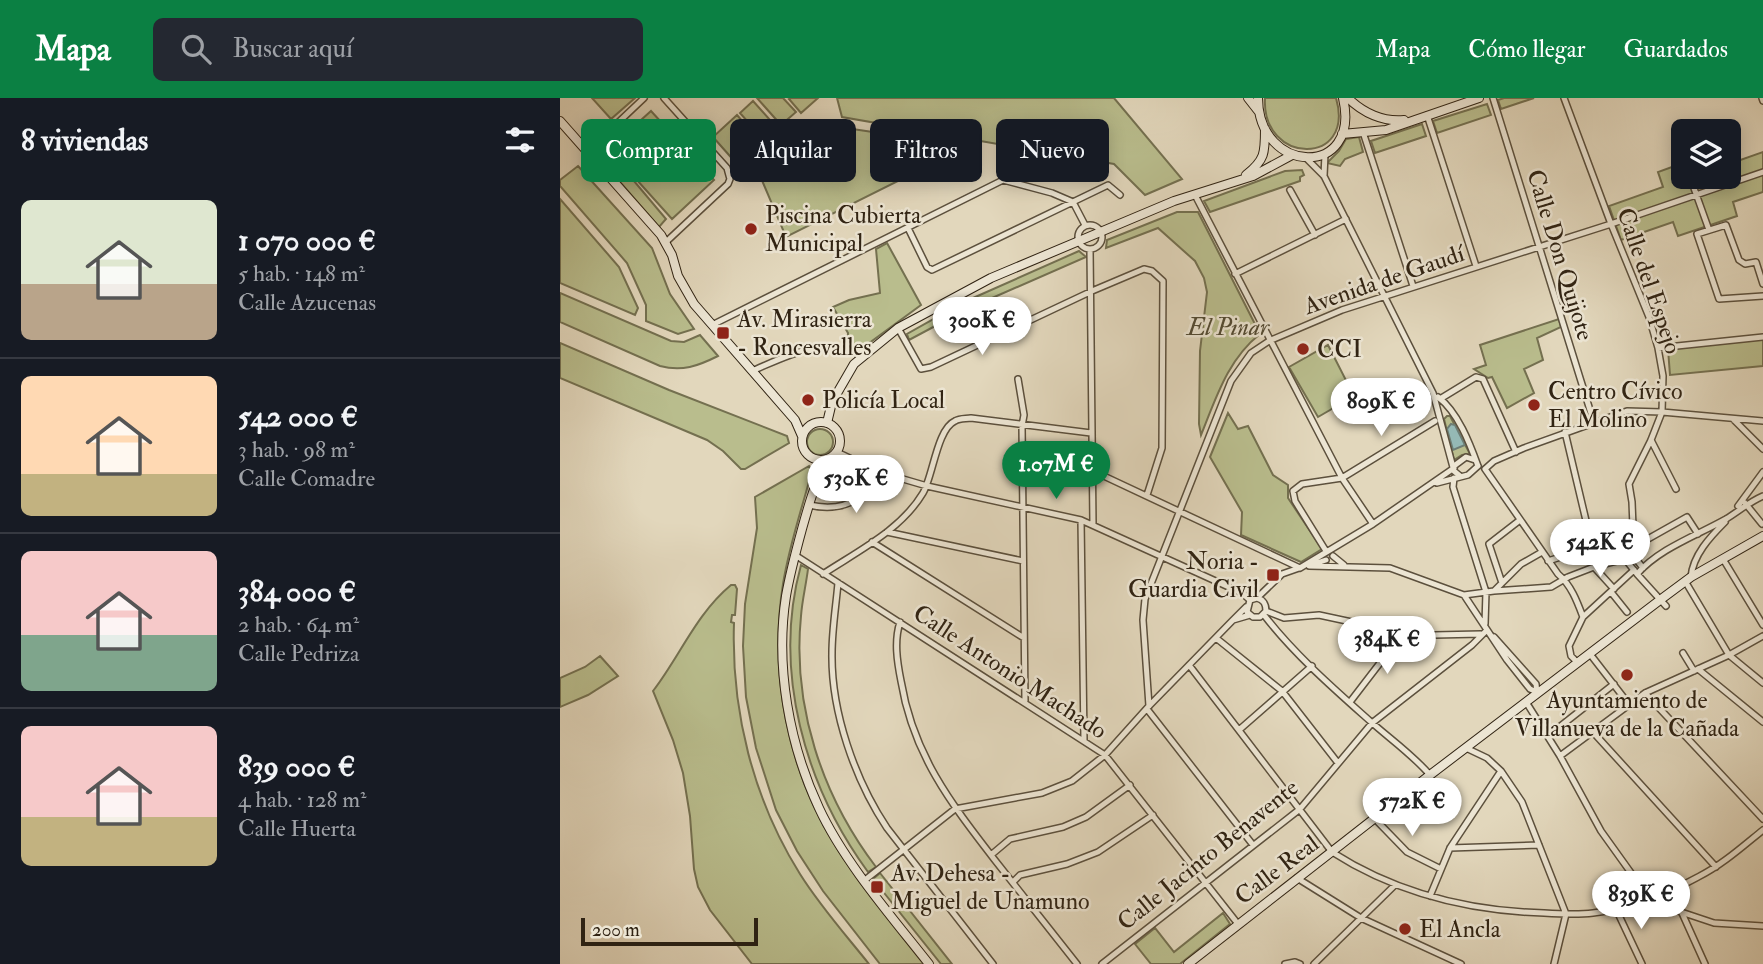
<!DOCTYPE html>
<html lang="es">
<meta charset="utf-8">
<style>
body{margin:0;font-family:"IM FELL Double Pica",serif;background:#242831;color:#f1f3f6;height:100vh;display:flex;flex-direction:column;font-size:26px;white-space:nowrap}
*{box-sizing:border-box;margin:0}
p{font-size:23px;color:#9ea1a6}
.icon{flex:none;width:38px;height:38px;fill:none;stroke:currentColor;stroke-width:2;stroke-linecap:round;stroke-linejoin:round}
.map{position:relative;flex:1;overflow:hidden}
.sheet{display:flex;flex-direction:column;background:#171b24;width:560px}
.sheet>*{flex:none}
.hud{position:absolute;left:21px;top:21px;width:665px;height:63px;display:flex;gap:14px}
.controls{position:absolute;left:1111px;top:21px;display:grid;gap:14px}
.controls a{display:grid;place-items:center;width:70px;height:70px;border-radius:10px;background:#171b24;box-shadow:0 4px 18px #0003;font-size:35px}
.scale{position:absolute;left:21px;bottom:18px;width:177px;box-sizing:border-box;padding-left:7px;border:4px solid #302313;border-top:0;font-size:19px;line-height:24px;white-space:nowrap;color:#302313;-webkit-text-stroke:5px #ece5d3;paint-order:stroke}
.price{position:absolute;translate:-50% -60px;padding:0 16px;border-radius:24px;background:#fff;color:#222;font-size:23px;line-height:46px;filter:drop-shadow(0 2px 4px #0008)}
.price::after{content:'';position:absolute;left:50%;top:42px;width:21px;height:16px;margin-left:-10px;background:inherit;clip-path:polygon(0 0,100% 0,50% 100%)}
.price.current{background:#0b8043;color:#fff}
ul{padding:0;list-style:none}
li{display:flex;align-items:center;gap:21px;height:175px;padding:0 21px}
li+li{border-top:2px solid #363941}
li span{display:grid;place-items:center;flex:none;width:196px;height:140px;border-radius:10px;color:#555}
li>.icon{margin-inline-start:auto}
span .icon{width:84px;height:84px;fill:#fffc;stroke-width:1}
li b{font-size:30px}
h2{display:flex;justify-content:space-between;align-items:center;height:84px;padding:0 21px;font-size:30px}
.tag{padding:0 24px;border-radius:10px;background:#171b24;box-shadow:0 4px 18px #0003;font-size:24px;line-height:63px}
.tag.current{background:#0b8043;color:#fff}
header{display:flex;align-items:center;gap:42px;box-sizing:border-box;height:98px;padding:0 35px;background:#0b8043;color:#fff}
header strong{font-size:33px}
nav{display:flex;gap:38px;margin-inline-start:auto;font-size:24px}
.search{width:490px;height:63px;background:#242831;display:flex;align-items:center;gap:18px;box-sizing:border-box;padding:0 24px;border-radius:10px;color:#9ea1a6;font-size:26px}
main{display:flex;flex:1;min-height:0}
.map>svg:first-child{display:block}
.green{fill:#b9bd8d;stroke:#747050;stroke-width:2}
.water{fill:#95b9b5;stroke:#6d7d74;stroke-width:2}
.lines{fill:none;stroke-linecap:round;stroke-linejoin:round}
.street-casing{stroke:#5c503d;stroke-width:8}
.secondary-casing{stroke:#302313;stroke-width:10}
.street{stroke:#ece5d3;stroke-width:5}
.secondary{stroke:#ece5d3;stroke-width:8}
.poi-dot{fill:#8f2418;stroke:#ece5d3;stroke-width:2.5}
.labels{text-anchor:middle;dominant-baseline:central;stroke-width:5;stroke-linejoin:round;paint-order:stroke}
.poi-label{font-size:24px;fill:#302313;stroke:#ece5d3;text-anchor:start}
.street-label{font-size:24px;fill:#302313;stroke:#ece5d3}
.park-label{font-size:24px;font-style:italic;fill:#524a32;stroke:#ece5d3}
</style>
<header>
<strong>Mapa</strong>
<div class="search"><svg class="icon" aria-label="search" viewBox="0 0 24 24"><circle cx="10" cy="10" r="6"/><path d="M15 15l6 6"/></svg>Buscar aquí</div>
<nav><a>Mapa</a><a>Cómo llegar</a><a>Guardados</a></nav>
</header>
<main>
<section class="sheet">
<h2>8 viviendas<svg class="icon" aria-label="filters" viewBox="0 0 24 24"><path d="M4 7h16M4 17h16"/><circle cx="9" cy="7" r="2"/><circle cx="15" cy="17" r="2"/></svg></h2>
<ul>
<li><span style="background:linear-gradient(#dfe7d0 60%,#b9a48a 0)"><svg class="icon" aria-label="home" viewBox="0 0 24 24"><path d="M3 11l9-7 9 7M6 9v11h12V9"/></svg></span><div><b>1 070 000 €</b><p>5 hab. · 148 m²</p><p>Calle Azucenas</p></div></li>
<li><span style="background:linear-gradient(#ffd9b3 70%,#c2b280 0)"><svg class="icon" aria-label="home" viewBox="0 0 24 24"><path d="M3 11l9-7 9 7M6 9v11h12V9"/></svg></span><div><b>542 000 €</b><p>3 hab. · 98 m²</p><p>Calle Comadre</p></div></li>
<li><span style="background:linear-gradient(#f6c9c9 60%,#7fa58c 0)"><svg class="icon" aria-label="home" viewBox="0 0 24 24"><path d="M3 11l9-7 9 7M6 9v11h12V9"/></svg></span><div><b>384 000 €</b><p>2 hab. · 64 m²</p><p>Calle Pedriza</p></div></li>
<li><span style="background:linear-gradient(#f6c9c9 65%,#c2b280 0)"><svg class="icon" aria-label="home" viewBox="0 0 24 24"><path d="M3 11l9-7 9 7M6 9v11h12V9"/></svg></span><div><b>839 000 €</b><p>4 hab. · 128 m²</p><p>Calle Huerta</p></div></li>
</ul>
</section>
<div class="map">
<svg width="1203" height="866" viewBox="0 0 1203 866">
<rect width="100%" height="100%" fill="#e2d7bc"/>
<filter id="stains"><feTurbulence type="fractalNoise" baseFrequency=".00286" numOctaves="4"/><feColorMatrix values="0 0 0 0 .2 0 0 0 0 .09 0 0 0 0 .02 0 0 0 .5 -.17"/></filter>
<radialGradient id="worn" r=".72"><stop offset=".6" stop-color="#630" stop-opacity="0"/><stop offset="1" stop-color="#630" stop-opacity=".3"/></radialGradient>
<path class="green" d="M32 0H75L51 21Z
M197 0H223L236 14 221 27Z
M231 0H258L241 15 229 1Z
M277 0H554L622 81 585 97 554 66 282 19Z
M705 0H776C796 69 701 67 705 0Z
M944 0H974L941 11 938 2Z
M193 3 218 31 205 43 180 15Z
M927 6 931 17 877 35 873 23Z
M91 13 154 82 112 121 49 51Z
M177 17 208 53 184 74 153 39Z
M862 26 866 38 815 55 811 43Z
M272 28 408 48 226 139 201 80 188 76Z
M799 39 803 54 785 61 780 68 767 65 779 53 786 41Z
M42 45 106 121 99 129 34 54Z
M1203 54V94L1173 104 1177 118 1118 138 1113 124 1061 142 1049 108 1103 89 1098 74 1123 65 1124 79H1169V66Z
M18 68 92 150 110 196 134 231 118 236 86 223V207L67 165 0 88V82Z
M742 72 744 77 740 79V83L650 114 644 103 725 73Z
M0 101 59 169 78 210 75 217 0 185Z
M617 114H638L700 236C668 261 656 300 641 337L639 326 640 253 647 194 644 180 635 163 598 130 546 150 547 142Z
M327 145 361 207 301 251 287 245 288 235 273 209 289 202 320 195 316 151Z
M519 153 526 159 407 211 349 242 347 236 404 204Z
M0 195 111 243 124 244 140 237 158 258C138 268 122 274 100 268L0 224Z
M999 221 1001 229 977 240 983 262 964 271 974 295 947 310 932 279 928 280 914 271 926 267 920 247Z
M1203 241V268L1110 277 1108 251Z
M0 245 109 292 227 338 229 345 185 371H181L163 353 147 342 0 280Z
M768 247 794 298 758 319 729 269Z
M668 315 678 331 688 328 713 377 728 387V400L762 451 741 464 681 437 682 414 650 359Z
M887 318H890L910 356 902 357 894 362 884 321Z
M247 344a13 13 0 1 1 26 0a13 13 0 1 1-26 0Z
M249 368 252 373C242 410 229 448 223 486 209 575 227 671 275 747 301 789 334 827 365 866H320L263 793 237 753 216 712 196 650 186 599 183 548 185 506 197 430 195 399Z
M241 467 248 471C246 487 242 503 241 518 232 608 262 698 316 769L308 774C245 688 212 573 241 467Z
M171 487H175L177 491 175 517H172L171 524 174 525C171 613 193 701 240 776 260 808 285 836 309 866H192L150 812 138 789 134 771 130 718 123 675 113 642 93 593C120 558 136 516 171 487Z
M40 558 58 578 28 597 0 609V580L25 569Z
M320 775 392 866H381L313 781Z
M663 815 670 826 620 866H591L575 846 595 830 614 854Z"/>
<path class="water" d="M891 326 895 327 905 347 893 352 887 331Z"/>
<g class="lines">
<defs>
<path id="street" d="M104 0 167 70 170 81 168 86 106 144
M933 0 1034 325
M1004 0 1051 126 1089 219 1098 250 1103 278 1102 314 1091 342 1069 386 1072 404 1073 429 1079 440V446L1072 456
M1202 0 1203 3
M867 17 916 168
M803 34 853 188
M27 54 84 0
M1123 58 1124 59
M747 61 764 78 873 295 894 373 900 378
M764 78 765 56
M1130 79 1149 132
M730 92 755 137
M635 97 782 380 813 426
M518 139a12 12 0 1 1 24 0a12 12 0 1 1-24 0Z
M348 130 367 169 372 172 548 87 560 97
M530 151 533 427
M675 176 786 121
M1203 186 1196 164 1185 166 1179 162 1166 127 1137 136 1159 201 1203 198
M152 227 443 82 492 95 513 104 525 127
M338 230 361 271 371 269 532 193 584 171 592 173 603 183 602 350 587 397
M1098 250 1203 239
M192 273C227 258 264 237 301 258
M458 281 464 317 462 328 465 603
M878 299C898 314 910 346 918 368
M880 301 916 279 923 281 956 354
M1173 321 1203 351
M1005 334 1028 431 1050 464
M1091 342 1116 391
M277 354 319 374 367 388 521 422 682 495 690 502
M894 368 906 359 915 362
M925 371 934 363 964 350 1067 313 1102 314 1203 323
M925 371 998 476C1011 487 1017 503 1023 519
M531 372 740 470
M894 380 893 389 926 494 925 526
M877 385 908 377 918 368
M1185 405 1202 426
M249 407C280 414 305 404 319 374
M1178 408 1203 374
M521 422 524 642
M327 434 463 463
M312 444 464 540
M1079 446 1127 419 1138 436
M766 453 735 403 733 393 742 386 782 380 875 323
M235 457 545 657 678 826
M773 458 784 467
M1163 461 1203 527
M988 463 1038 447
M754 466 766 462
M749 468 830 470 904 497 947 562 970 591 977 594
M1034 469 1054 491
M740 470 813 426 894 370
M1083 470 1072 456 1065 461 1077 476C1100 450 1136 438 1166 421 1179 413 1189 404 1203 398
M263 476C298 453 341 432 363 395 373 378 377 331 395 323 400 320 406 321 411 320L531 335
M1077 476 1106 508
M1131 479C1133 457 1150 439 1165 424
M1125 483 1169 557 1203 585
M278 485C276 508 272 532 272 555 271 614 295 682 327 730L433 866
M942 485 929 446 960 422
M934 493 991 489 1008 479 1034 469 1065 461
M1051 494 1067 514
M904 497 934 493 961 466 982 454
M690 502 697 500 722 476 742 469
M690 502 687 514 693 519H700L706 513C706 506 704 502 697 500
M686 509 673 522 690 517
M706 513 724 520 759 517 843 535 874 537 921 536
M704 517C734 556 773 590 810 623 830 641 852 656 870 677
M340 524C334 543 337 563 341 583 353 656 390 704 434 761 462 796 489 831 517 866
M934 539 976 586 977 594
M656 540 722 593 778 665
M1123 555 1134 573
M1030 556 1068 605
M1017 564 1011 558 1009 548 1023 519 1074 472
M629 567 772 754C836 795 909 813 984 815 1000 816 1017 817 1033 815 1068 811 1107 796 1138 779 1162 767 1182 749 1203 732
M1138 571 1203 624
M1085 595 1203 721
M790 604 843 535
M966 604 1000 658 1041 733 1089 800 1121 814 1154 825 1203 828
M589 608 583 522 585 501 671 283 691 255 709 243 782 212 1051 126 1203 74
M587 611 693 747
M679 632 752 568
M1032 633 1156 769
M988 638 1054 586
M906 650 927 660 941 673 962 704 1006 816 994 866
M1000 658 1085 595 1169 557 1203 538
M815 721 847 754 881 771
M890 750 979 747
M431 757 450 741 503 729 526 719 570 687
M737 780 801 820 901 866
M305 782 395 711 482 695 512 683 545 657 589 608 673 522
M453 784 460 777 507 766 538 754 593 717
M870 798 890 750 941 673
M1056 811 1082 866
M1122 815 1145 866
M542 866 740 711 812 625 912 547 927 532
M725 866 735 864 740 866
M754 866 835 787"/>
<path id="secondary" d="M688 0 699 14
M698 0C698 77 802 81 783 0
M788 0C803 15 823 24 844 22
M0 23 101 137 112 157 118 178 134 206 235 322 242 338
M782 36 826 32 919 0
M686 77C705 62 705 55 705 31
M242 343a19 19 0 1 1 38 0a19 19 0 1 1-38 0Z
M267 325 272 304 294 266 338 230 431 180 614 103 693 78 732 57
M268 361C255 384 249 406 242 431 236 453 230 475 226 498 215 568 229 646 259 710 284 764 332 819 369 866
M628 866 870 677 1100 502 1131 479 1203 438"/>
</defs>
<use href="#street" class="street-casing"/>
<use href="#secondary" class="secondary-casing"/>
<use href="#street" class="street"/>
<use href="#secondary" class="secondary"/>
</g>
<g class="poi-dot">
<circle cx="191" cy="131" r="7"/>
<rect x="156" y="228" width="14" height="14" rx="3.5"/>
<circle cx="743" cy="251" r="7"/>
<circle cx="248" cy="302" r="7"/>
<circle cx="974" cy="307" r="7"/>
<rect x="706" y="470" width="14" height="14" rx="3.5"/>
<circle cx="1067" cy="577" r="7"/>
<rect x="310" y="782" width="14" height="14" rx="3.5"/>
<circle cx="845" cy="831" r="7"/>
</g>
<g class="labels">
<g class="poi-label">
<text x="205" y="117">Piscina Cubierta<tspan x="205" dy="28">Municipal</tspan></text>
<text x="177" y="221">Av. Mirasierra<tspan x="177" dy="28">- Roncesvalles</tspan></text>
<text x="757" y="251">CCI</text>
<text x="988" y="293">Centro Cívico<tspan x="988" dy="28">El Molino</tspan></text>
<text x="262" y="302">Policía Local</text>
<text x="699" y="463" text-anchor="end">Noria -<tspan x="699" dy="28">Guardia Civil</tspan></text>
<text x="1067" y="602" text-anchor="middle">Ayuntamiento de<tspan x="1067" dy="28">Villanueva de la Cañada</tspan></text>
<text x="331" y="775">Av. Dehesa -<tspan x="331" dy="28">Miguel de Unamuno</tspan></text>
<text x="859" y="831">El Ancla</text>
</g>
<g class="street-label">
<text transform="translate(1000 157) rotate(73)">Calle Don Quijote</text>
<text transform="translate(824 182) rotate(-19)">Avenida de Gaudí</text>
<text transform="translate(1089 183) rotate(71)">Calle del Espejo</text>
<text transform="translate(450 574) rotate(33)">Calle Antonio Machado</text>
<text transform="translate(648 757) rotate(-39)">Calle Jacinto Benavente</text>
<text transform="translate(717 772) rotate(-37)">Calle Real</text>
</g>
<g class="park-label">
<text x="668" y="229">El Pinar</text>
</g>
</g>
<rect width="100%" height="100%" filter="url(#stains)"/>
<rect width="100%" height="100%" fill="url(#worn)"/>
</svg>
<div class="controls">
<a><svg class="icon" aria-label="layers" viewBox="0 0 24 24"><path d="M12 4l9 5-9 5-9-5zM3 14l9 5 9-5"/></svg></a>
</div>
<div class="scale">200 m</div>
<b class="price" style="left:422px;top:259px">300K €</b>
<b class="price" style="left:821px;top:340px">809K €</b>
<b class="price current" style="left:496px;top:403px">1.07M €</b>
<b class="price" style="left:296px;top:417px">530K €</b>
<b class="price" style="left:1040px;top:481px">542K €</b>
<b class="price" style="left:827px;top:578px">384K €</b>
<b class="price" style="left:852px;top:740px">572K €</b>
<b class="price" style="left:1081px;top:833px">839K €</b>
<div class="hud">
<a class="tag current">Comprar</a>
<a class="tag">Alquilar</a>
<a class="tag">Filtros</a>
<a class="tag">Nuevo</a>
</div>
</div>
</main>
